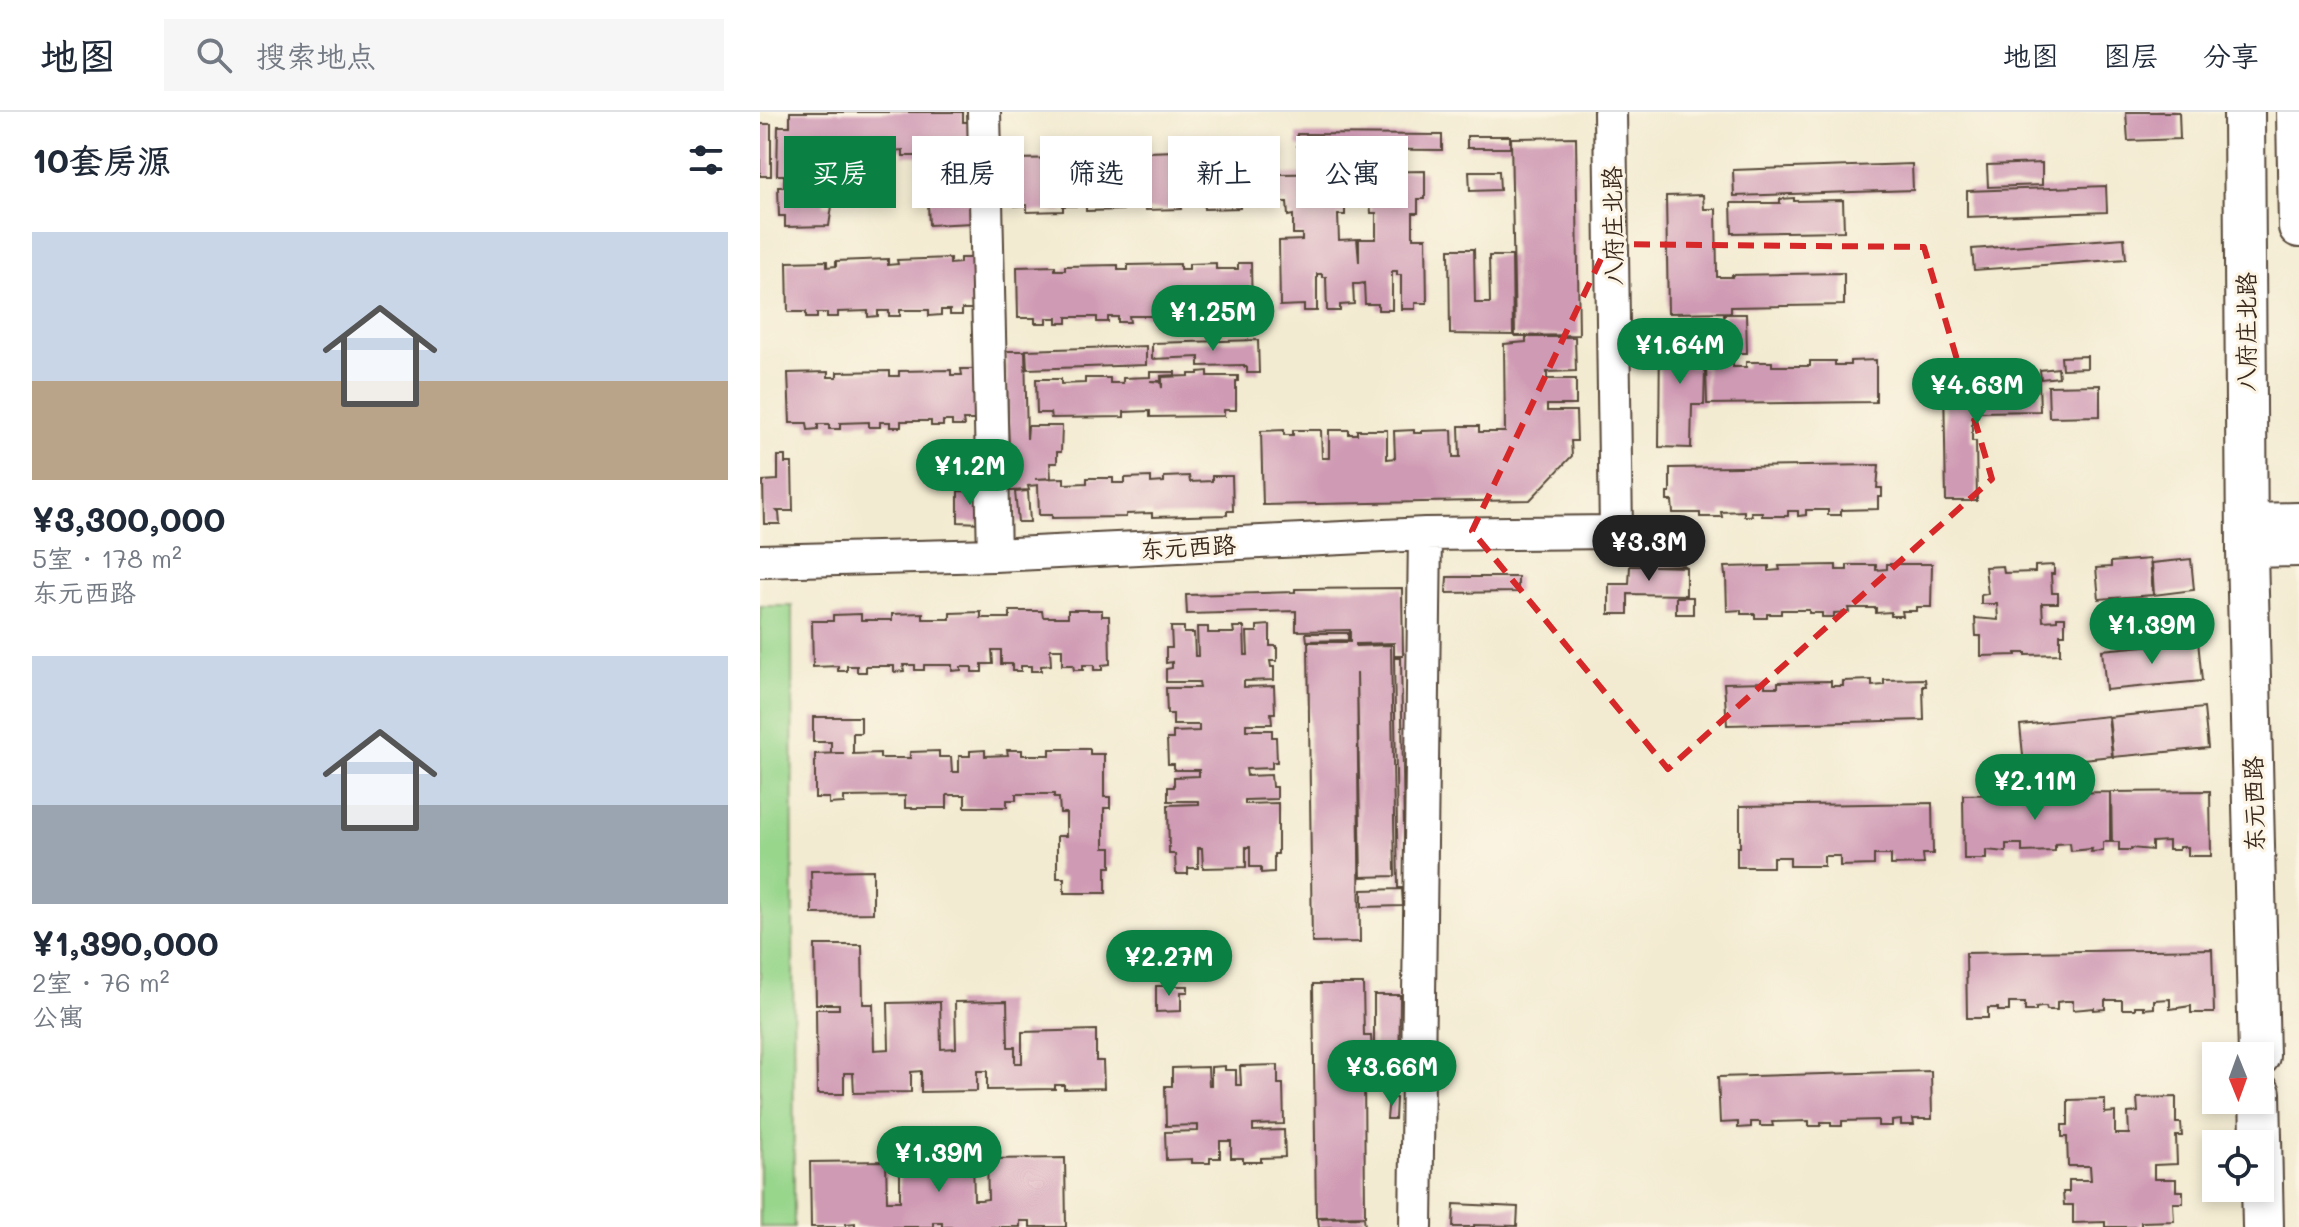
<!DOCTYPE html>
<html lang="zh">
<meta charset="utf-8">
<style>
body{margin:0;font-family:Mali,"LXGW WenKai TC",sans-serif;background:#f6f6f7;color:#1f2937;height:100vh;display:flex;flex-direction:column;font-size:30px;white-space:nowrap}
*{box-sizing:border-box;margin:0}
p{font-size:26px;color:#747a83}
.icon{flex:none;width:44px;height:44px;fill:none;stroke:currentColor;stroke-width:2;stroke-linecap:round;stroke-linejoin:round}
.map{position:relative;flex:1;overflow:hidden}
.panel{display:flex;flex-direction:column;background:#fff;width:760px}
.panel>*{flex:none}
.banner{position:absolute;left:24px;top:24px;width:760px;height:72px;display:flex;gap:16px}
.needle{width:52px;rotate:179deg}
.tools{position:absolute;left:1442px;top:930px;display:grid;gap:16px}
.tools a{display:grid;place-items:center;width:72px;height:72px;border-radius:0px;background:#fff;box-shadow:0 4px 12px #0003;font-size:40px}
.price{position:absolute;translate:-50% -68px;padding:0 18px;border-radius:28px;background:#0b8043;color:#fff;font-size:26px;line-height:52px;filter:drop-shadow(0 2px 4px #0008)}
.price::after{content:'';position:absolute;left:50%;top:48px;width:24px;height:18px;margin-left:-12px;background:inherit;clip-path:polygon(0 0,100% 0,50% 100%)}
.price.active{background:#222;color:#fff}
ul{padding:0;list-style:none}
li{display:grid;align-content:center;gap:16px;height:424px;padding:0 32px}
li span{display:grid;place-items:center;height:248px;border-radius:0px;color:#555}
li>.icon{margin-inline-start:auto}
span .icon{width:144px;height:144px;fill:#fffc;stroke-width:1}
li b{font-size:34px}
h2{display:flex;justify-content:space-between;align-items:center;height:96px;padding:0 32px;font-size:34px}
.tag{padding:0 28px;border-radius:0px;background:#fff;box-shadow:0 4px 12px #0003;font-size:28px;line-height:72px}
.tag.active{background:#0b8043;color:#fff}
header{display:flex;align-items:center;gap:48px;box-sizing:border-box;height:112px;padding:0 40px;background:#fff;border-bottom:2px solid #e0e1e3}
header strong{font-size:38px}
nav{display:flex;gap:44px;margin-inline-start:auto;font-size:28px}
.search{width:560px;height:72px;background:#f6f6f7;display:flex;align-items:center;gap:20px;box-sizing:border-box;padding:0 28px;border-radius:0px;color:#747a83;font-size:30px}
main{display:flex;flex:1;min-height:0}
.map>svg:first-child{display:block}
.green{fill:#98d68c;stroke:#6a8055;stroke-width:2}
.building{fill:#cf9ab4}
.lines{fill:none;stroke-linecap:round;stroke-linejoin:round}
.minor-casing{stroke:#574739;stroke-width:36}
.major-casing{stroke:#574739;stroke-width:44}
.minor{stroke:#fff;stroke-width:32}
.major{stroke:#fff;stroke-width:40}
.marked{fill:none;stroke:#d62828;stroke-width:6;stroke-dasharray:16 10;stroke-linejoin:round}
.labels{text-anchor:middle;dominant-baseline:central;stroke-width:6;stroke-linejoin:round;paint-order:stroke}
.street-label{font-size:24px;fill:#3b2a1e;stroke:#fcf5e5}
</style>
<header>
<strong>地图</strong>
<div class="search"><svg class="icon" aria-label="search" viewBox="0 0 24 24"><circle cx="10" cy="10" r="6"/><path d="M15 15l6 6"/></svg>搜索地点</div>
<nav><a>地图</a><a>图层</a><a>分享</a></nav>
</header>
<main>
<section class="panel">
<h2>10套房源<svg class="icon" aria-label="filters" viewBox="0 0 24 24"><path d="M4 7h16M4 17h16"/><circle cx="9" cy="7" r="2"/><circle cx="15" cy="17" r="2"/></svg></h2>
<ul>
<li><span style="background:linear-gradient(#c9d6e8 60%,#b9a48a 0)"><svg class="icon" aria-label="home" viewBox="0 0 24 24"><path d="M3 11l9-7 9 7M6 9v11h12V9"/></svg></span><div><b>¥3,300,000</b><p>5室 · 178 m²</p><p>东元西路</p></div></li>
<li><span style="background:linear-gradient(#c9d6e8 60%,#9aa5b1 0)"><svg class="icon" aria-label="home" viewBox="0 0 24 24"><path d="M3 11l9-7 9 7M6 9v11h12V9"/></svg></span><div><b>¥1,390,000</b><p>2室 · 76 m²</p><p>公寓</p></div></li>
</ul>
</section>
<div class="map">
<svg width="1539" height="1115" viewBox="0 0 1539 1115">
<rect width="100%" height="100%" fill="#fcf5e5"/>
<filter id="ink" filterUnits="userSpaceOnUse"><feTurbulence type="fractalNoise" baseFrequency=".0125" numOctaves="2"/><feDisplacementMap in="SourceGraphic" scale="16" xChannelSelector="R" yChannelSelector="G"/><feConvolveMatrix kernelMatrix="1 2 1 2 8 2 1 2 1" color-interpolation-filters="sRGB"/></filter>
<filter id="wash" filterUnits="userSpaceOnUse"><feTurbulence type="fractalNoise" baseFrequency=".006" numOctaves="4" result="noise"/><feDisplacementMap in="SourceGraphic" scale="32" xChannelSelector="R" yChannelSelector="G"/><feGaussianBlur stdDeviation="1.8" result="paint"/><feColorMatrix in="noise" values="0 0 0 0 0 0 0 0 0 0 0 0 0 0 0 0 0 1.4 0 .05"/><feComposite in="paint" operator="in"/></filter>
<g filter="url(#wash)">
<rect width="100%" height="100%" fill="#f3ebd1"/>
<path class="green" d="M0 494H32L34 1115H0Z"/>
<g id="blocks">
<path class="building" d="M30 0H203V10H212L213 111 169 113 168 91H171V84H166L167 62H194L169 61V44H143V38L131 39V45L122 44V36L114 35 113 45H103V39H92V44L85 43V45H74V41H66V63H17L18 14H30Z
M1366 0H1419L1420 27 1368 29Z
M0 12H11V64H0Z
M537 22 682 23V38L547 37 537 34Z
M707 24H750V36H707Z
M816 25 819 223 755 224 751 26Z
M474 38 475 43H491L492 91H480V96L444 97V92H420L421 97 385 98V91L363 92V98L326 99V94H303V99L267 100V93L255 94 254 47 310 46V63H317V46H330L329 41 355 40V45H369V62H376L375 45H388V40L416 39V44H428V60H434V44H448V39Z
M1282 51V73L1228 75 1227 53Z
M1152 52 1153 78 974 84 973 58Z
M665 59V87H658V101H653V126H666L667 191H655V197H641V163H637V159H632V198H618V192H605L604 171 599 172H593L594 192 580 193V199H567L566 165H562V162H557V199H544V193L520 194 519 129 542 128V122H533V103L528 104 527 90H520L519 62 591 61V89H585V103H578L579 128 597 127 599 150V127H616V101H611L610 87 603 88V60Z
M709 59H739L740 78 710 79Z
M24 65H68L71 86H64V94H72L69 114 25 115V104H19L18 75H24Z
M1346 74 1347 100 1207 105V79Z
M943 83 944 97H956L957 165H972V163L1084 161V193L971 195V200L908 201 906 84Z
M1034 86V89L1083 88 1084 119 972 121 971 91H1020V87Z
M1364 126 1366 147 1214 158 1212 137Z
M689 137H714L715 191H730L729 144H752L753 223 690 222Z
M190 146V152L200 151V146H213L214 197H202V203H190V198H181V203L169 204V198H140V204H129V199H118V204L108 205V199L78 200V205H67V201H57V206H46V200H28L27 150 67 149V155L76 154V149L128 147V153L138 152 137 148Z
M456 151V157H478V151H491L492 202H485V208H472V203H464V208H452V203H431V208L420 209 419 204H410V209H399V204H369L370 210H358V205H348V210H337V205H307V211H297V206H287V211H275V206H258L257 155 295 154V158H305V154L358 153V158H368V153L420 152V157H429V152Z
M964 202H986L987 241H964Z
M900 221H945V249H930V255H945L944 293H932L931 336 899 335Z
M766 225H815L816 259 787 260V267H816V293H787V299H816L817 329H811L812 344 770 388 503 393 501 319 524 318V323H533V318H561L562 346H569V318H589V322H597V318H627V347L635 346 634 319 654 318V321H662V319L692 318 693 345H700L699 314H719V320H745L744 232 766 230Z
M498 228 499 261H487V255H484V253L439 254V245L392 247V231Z
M386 234V253L267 257 266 238Z
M246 239H265L267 327 268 314H302L301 340H297V351H290L291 366 275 367 304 366V372L327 371V366H353V371H365V366L391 365V371L404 370V365L429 364 430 370 452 369V364H472L473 399H467V403L392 405V401L366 402V405L292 406V403H279L278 373 268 374 269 378 250 379Z
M1327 244V256L1302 257 1301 245Z
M1116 248V290L947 292 946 251H973V255H986V250H1012V254H1050V249H1075V253H1090V249Z
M1298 256 1299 265 1281 267 1280 258Z
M201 257H214L216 308H203L204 314H192V309H183V314H171V309H141V315H130V310H120V315H109V310L80 311V317H69V312H58V317L48 318 47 311H30L28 261 68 260V265H77V260L130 259V264H139V259L191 258V263H202Z
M448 259V264H478V269H476V298H464V304L390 305V299L364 300V305L291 306 290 301H277L276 267H301V272L325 271V266H350V271H363V266L390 265V260H415V263L401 264V269H390L401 270 402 276V265L429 264V262H438V260Z
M1279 269 1280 299 1218 300V304H1212V329H1216L1217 389H1186L1184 271Z
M1340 273V304L1289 305 1288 274Z
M18 344H25V351H32L33 399H17L19 401 20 412H4L3 369 18 368Z
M210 351 211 368 198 369 197 352Z
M1119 353 1117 376H1122V385H1118V397L1081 398V403H1068V398H1046V403L1038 404V399H1028V404H1002V400H991L992 404H984V399L961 400 962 405H940V401H913L912 389H907V381H910V356Z
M198 379 221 380V411L198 410Z
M268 379 270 410H258L255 380Z
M888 446H920L924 453 894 454 926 455V483L868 482V502H849V472H869L870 454H888Z
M1390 447 1393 483 1339 487 1336 456 1351 455V450Z
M1431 447 1434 478 1394 483 1392 451Z
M1127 452H1172L1171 495H1156V499H1142L1143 504H1131V500L1116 501V496H1088L1089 500 1074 501V505H1062V501H1049V498H1021V502H1007V506H995V502H981V498L967 499 966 463H965L964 455 1009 454V459L1020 458 1019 454 1076 453V458H1087V453H1116V458L1127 457Z
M1294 453V462H1291L1292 481H1298V491H1282L1283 509 1297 508V505H1305V522H1300V542L1266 543V541H1256V543L1221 544V524H1216L1215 506 1238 508 1237 492H1221V483L1228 482 1225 455 1243 454 1244 461 1275 460V454Z
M687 465H758V480L686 481Z
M642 476 643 544H634V531L596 532V534L631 533 635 764 601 765 597 560 600 830 552 831 548 530H590V518L536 519V499L427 502 426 483 535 480V477Z
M916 485H933V502H916Z
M308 498H342V504H349L350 552 342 553V558H334V553H323V558H314L313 553H302V537H290L291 553 281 554V559H271V554H261V559H252V552H241V538H232L233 552H222V560H212V555H201V558L192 559V553H164V558H155V553H143L144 559 134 560V554H106V560H97V554H87V559H78V554L53 555 52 509H73V503L101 502V508H132V502L163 501V507H190V501L221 500V506H250V499H282L283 505H308Z
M510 513V534H517V549H510L511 555H514V568L484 569V575L514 574 515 601H511L512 612H486V618H512V625H516L517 650H512V656L486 657 487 664 511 663 512 675H517V687L485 688V692L518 691V742H514V760L501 761V755H490V735H486V755L443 756 442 736H438V756H428V762H416L415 742H409L408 693 439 692V689H408V675H414V665L439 664V658H414V652H408L407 627H413V620L439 619V613H413V602H407L406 576H440L439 570H406V557L412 556V550L406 551V536H412L411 515H424V521H434L435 544H438L437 515H448V521H474L473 515H484L485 543H488L487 520H497V514Z
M546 521H588V528L547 529Z
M1438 529 1442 569 1346 578 1342 538Z
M634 546H641L645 776H638Z
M1165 567 1166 574H1163L1164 608 967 613 964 571 1005 570V575H1018V570L1071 569V574H1083V569L1112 568V574L1124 573V568Z
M1444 596 1448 636 1353 645 1349 605Z
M1348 604 1352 644 1264 653 1260 613Z
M53 605H101V621H93V642L120 641V646H150V640L179 639V645H191L192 660H199V644H210V639L225 638V644L248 643 247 638H262V643H290V637H330V642H344V685H350V696H344V736H351V755H346V781H304V766H297V724H306V701H300L299 686H294V682H256V688H247V695H205V683H187V696H145V684L84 685V691L69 692V686H55V642L84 641H71V630H53Z
M1450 679 1451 744H1428V735H1419V738H1408V729L1392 730V738L1371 736V738H1359V730H1352L1351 680Z
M1350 680V730H1343V739L1331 740 1332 737 1311 739 1310 731 1295 732V739L1262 740V732H1246V740L1226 738V747H1204L1203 683Z
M1172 691 1173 742H1163L1164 752 1131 753V743H1114V753L1080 754V744H1064V754H1030V745H1013V755H977V735H980V694Z
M113 758V801L52 802 51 759Z
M642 777 643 794 602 795V778Z
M55 833H102L103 892H113L114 938 129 937 128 891 180 890 181 937 196 936 195 890 247 889 248 935H255V951H262V920L336 918V949H343L344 976 304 977V973H295V977L227 978V959H217V979L161 980V959L151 960V980L94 981 93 961H84V982H57L56 897H79V892H56Z
M1452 837 1454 901H1431V894L1410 897V887L1394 888V896L1384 897V894H1375V897H1362V888H1345V897L1334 898V896L1313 898V889H1305L1297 890V898H1287L1286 895H1281L1276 896V899H1265V891H1249V899H1238V896H1228V906H1207L1206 841Z
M553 872H603L604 924H611L612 940H614V883H640L639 979 629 978V967H619V939H617V957H604L605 1104 556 1105Z
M396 874H428V880H421V899L396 900Z
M518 953V972H523L524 1012 493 1013V1019L524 1018 525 1045 501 1046V1050H483V1046H471V1029H460V1046H450V1051H432V1047L406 1048 405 1020 438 1019V1013L406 1014 405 974H412V956L448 955 449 973H451V955L465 954V958H476V973H481L480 954Z
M1171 959 1172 1007H1153L1154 1013H1141V1008L1132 1009V1014H1118V1008L1082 1009V1014H1071V1010H1061V1014H1049V1009L1012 1010 1013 1014H1000V1010H991V1015L978 1016V1010L960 1011 958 965Z
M629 985 636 986 635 1007H627Z
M1416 985V1011H1421L1422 1024H1416L1417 1052 1394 1053V1067H1416V1079H1423V1091H1413L1414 1109 1381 1110V1115H1345V1110L1313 1111V1093H1304L1303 1080H1309V1068H1331L1330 1054H1308L1307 1025H1302V1013H1308V988L1345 987V1001L1355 1000V1022H1369L1368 1001 1378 1000 1377 986Z
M305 1046 306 1115H270V1109H260V1115H182V1110H173V1115H95V1111L86 1112V1115H51L50 1050 126 1049 127 1089H140V1049L213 1047 214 1088H221L228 1087 227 1047Z
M694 1092 758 1095 757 1114 714 1113V1115H693Z
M604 1105 605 1115H559L558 1106Z"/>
</g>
</g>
<g filter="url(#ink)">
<use href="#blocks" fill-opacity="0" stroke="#574739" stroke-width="2"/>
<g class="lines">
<defs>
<path id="minor" d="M224 0 234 443
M1487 408 1539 407
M1487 439 1539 438
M0 449 234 443 665 422 856 420 850 0
M656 1115 665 422"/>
<path id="major" d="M1484 0 1487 439 1499 944
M1537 0 1539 115
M1500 981 1503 1115"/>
</defs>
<use href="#minor" class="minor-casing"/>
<use href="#major" class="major-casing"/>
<use href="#minor" class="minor"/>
<use href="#major" class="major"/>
</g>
</g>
<path class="marked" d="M848 132 1164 135 1232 367 908 657 712 419Z"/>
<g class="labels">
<g class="street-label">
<text transform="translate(852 114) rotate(-91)">八府庄北路</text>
<text transform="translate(1485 220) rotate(-90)">八府庄北路</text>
<text transform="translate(428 434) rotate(-3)">东元西路</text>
<text transform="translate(1493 692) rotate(-91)">东元西路</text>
</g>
</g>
</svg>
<div class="tools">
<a><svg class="needle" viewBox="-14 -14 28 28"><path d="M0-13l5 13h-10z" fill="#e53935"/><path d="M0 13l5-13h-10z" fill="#747a83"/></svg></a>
<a><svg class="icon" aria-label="locate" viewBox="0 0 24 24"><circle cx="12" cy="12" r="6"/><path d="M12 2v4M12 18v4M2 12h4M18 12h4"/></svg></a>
</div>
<b class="price" style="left:453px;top:241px">¥1.25M</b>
<b class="price" style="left:920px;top:274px">¥1.64M</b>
<b class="price" style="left:1217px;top:314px">¥4.63M</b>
<b class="price" style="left:210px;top:395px">¥1.2M</b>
<b class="price active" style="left:889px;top:471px">¥3.3M</b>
<b class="price" style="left:1392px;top:554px">¥1.39M</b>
<b class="price" style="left:1275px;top:710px">¥2.11M</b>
<b class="price" style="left:409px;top:886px">¥2.27M</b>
<b class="price" style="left:632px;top:996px">¥3.66M</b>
<b class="price" style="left:179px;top:1082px">¥1.39M</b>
<div class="banner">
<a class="tag active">买房</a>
<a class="tag">租房</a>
<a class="tag">筛选</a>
<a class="tag">新上</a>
<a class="tag">公寓</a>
</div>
</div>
</main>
